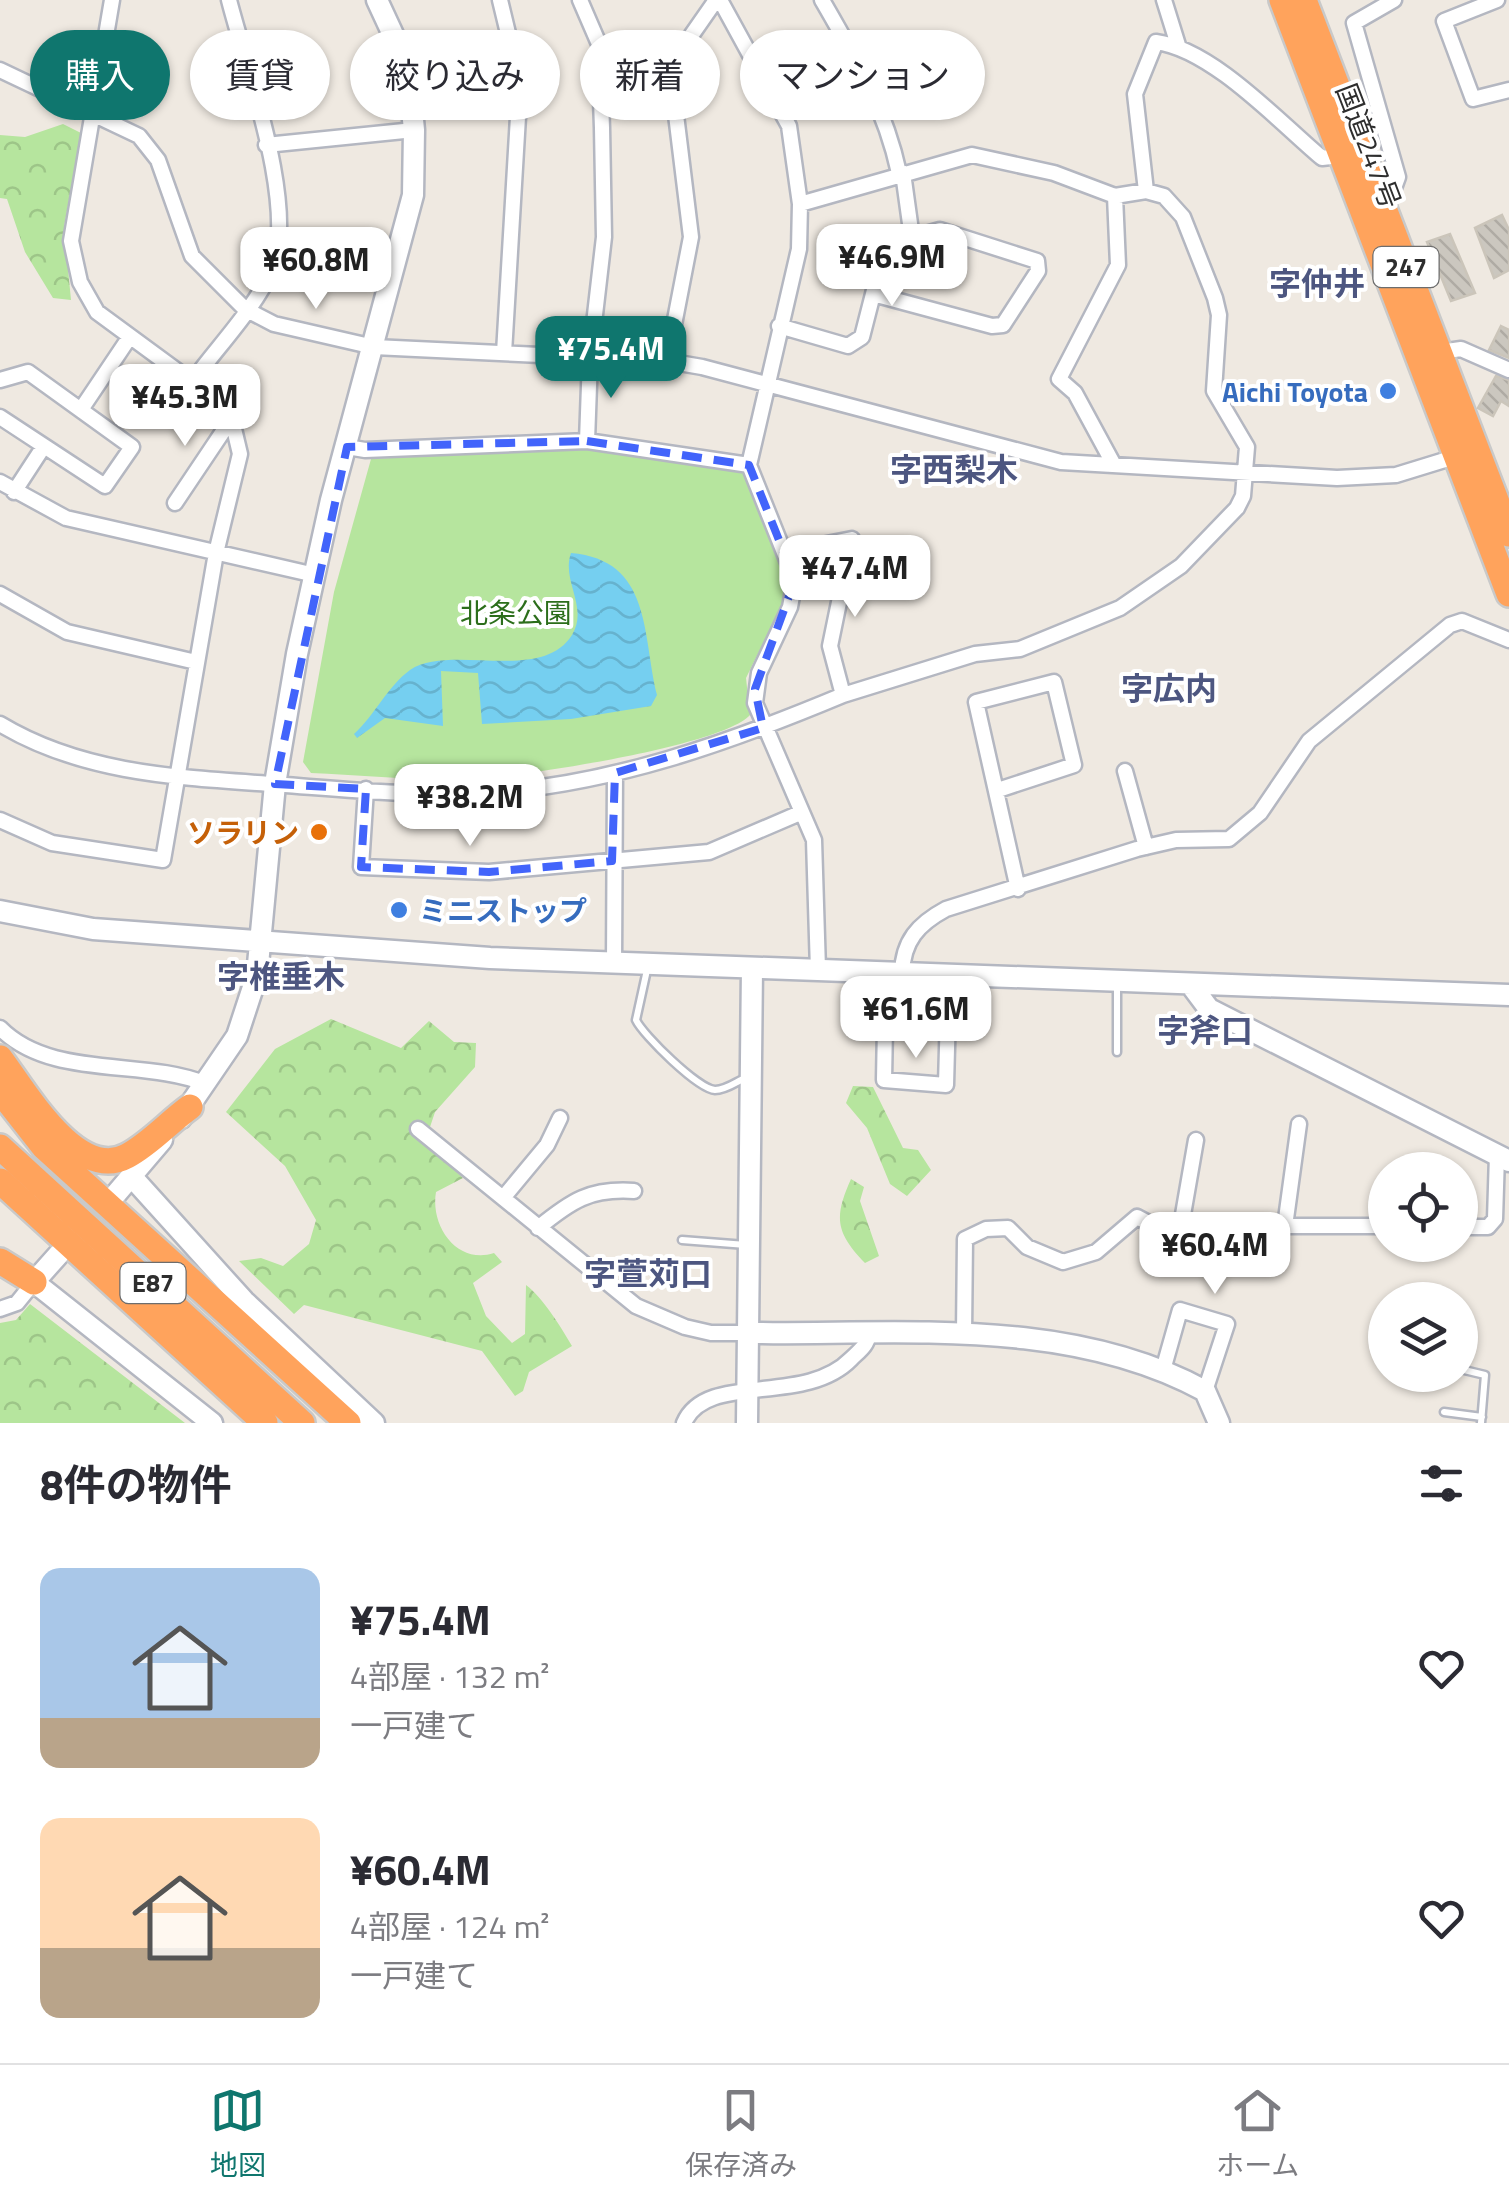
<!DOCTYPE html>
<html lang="ja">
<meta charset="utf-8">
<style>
body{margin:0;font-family:"Titillium Web","Noto Sans JP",sans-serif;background:#f2f2f3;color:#2b2b33;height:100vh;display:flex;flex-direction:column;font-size:38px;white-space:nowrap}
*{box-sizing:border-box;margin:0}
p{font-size:32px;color:#7c7c81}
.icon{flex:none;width:55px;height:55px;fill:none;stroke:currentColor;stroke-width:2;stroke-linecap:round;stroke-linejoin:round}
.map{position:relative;height:1423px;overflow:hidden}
.drawer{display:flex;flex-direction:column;background:#fff;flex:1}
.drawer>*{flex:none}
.guide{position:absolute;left:30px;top:30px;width:1000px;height:90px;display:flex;gap:20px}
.controls{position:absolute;left:1368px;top:1152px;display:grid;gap:20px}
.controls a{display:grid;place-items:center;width:110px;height:110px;border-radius:50%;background:#fff;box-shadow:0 2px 8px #0004;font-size:50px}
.price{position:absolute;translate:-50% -85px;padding:0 22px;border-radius:20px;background:#fff;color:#222;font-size:32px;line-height:65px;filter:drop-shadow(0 2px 5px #0008)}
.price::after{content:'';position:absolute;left:50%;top:60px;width:30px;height:22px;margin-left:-15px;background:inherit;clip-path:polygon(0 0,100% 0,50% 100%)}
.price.on{background:#0f766e;color:#fff}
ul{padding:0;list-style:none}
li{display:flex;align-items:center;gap:30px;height:250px;padding:0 40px}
li span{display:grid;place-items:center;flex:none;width:280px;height:200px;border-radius:20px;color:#555}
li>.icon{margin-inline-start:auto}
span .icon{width:120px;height:120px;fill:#fffc;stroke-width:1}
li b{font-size:42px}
h2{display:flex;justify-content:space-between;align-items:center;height:120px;padding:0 40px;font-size:42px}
.chip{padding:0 35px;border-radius:45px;background:#fff;box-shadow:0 2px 8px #0004;font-size:35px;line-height:90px}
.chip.on{background:#0f766e;color:#fff}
.dock{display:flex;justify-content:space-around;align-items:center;height:140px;border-top:2px solid #e1e1e2;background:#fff;font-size:28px;color:#7c7c81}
.dock a{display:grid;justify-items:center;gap:5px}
.dock .on{color:#0f766e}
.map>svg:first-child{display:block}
.forest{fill:url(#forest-crowns)}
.park{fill:#b6e59e}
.water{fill:url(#water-waves)}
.building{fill:url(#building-back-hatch);stroke:#cbc5ba;stroke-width:2.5}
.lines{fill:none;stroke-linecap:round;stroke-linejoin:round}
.lane-casing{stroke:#b4b7c1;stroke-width:11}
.street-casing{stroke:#b4b7c1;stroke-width:19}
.secondary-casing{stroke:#b4b7c1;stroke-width:25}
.highway-casing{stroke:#c9c9c9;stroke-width:30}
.lane{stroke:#fff;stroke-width:6}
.street{stroke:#fff;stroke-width:14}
.secondary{stroke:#fff;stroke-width:20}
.highway{stroke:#ffa35c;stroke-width:25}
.marked{fill:none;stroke:#4264fb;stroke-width:8;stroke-dasharray:20 12;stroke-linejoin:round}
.shop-dot{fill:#3f7fe0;stroke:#fff;stroke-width:4}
.food-dot{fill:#e8710a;stroke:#fff;stroke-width:4}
.labels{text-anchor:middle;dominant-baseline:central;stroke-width:8;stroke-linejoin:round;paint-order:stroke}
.shield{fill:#fff;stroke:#6d6d6d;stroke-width:2.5}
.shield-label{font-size:25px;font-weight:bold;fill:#2e2e2e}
.street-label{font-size:28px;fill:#2e2e2e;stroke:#fff}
.shop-label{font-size:28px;font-weight:bold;fill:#366cbe;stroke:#fff;text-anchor:end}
.park-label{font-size:28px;fill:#2c6e1b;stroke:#fff}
.food-label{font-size:28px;font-weight:bold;fill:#c56008;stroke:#fff;text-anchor:end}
.quarter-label{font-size:32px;font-weight:bold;fill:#4d5680;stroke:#fff}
</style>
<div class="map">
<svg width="1509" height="1423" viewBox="0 0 1509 1423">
<defs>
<pattern id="forest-crowns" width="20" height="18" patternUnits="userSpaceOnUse" patternTransform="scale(2.5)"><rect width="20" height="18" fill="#b6e59e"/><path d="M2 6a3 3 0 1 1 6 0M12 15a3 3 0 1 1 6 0" fill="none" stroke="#9dc588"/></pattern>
<pattern id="water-waves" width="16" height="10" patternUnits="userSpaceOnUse" patternTransform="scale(2.5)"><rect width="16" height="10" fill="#75cff0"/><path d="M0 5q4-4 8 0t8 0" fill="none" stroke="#66b2ce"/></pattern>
<pattern id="building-back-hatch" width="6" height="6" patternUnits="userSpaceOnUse" patternTransform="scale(2.5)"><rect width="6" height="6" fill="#cbc7bf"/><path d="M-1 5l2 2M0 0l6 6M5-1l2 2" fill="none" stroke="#afaba4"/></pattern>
</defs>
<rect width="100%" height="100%" fill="#efe9e1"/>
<path class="forest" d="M63 124 81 133 64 227 71 300 53 298 25 252 7 199 0 198V135L25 137Z
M331 1019 401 1048 429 1021 454 1042 476 1043 475 1067 435 1112 425 1142 463 1178 436 1192C430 1227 458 1265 494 1253L502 1262 473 1283 486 1316 512 1343 525 1334 526 1285C543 1298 561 1327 572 1346L529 1372 523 1391 515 1396 482 1351 304 1305 294 1314 239 1261 261 1258 283 1266 309 1244 316 1220 285 1166 226 1112 275 1049Z
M853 1086 873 1087 903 1148 918 1150 931 1170 907 1196 890 1184 867 1128 846 1103Z
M851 1179 864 1187 860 1201 879 1256 865 1263C835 1232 834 1217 851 1179Z
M30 1304 185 1423H0V1323L16 1320Z"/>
<path class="park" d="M587 448 744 473 787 572 785 599 746 678 750 715C721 747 514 778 466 779 414 781 362 775 311 773L303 762 334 592 371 459Z"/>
<path class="water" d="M571 553C652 560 642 634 657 695L651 706 571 719 482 724 478 673 441 671 443 726 385 718 357 738 354 734C374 716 388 686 410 670 450 643 541 684 572 635 589 607 561 581 571 553Z"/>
<path class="building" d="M1502 215 1509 230V270L1494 278 1475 228Z
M1450 234 1475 293 1451 301 1427 242Z
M1501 326 1509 330V358L1489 350Z
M1496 376 1509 380V406L1501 401 1493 416 1478 408Z"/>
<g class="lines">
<defs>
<path id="lane" d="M647 970 636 1020C643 1035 698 1089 715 1090 726 1090 736 1082 745 1078
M1117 984V1052
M682 1240 746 1245
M1460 1369 1485 1375 1481 1423
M1444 1412 1482 1417"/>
<path id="street" d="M500 0 520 83 504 353
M580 0 599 44 602 128 604 237 590 358 587 441
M720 0 789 126 800 204 799 249 749 465 795 580 790 607 759 673 755 703 814 840 818 970
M822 0C855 57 885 108 899 173
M1164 0 1178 45
M1497 0 1444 21 1473 99 1509 90
M0 70 139 136 158 160 192 256 245 309 274 324 374 347 667 361 702 367 1061 462 1337 478 1396 475 1461 455
M266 145 414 130
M1146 191 1135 94 1156 42C1212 49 1279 122 1322 158L1340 156
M1378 195 1394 188 1398 177 1354 23 1394 0
M800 204 972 155 1054 173 1115 196 1146 191 1164 196 1183 217 1215 298 1219 315 1214 391 1247 447 1243 496 1237 508 1181 566 1120 608 1020 649 975 654 843 695
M873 294 992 326 1003 325 1038 271 1037 261 940 230 912 238
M779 326 848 346 862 337 884 251 912 238 903 173
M1440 352 1461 349 1509 370
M667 361 691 237 670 66 716 0
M0 380 28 372 132 447 105 486 0 417
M192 382C217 347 255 309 272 269 298 207 246 67 229 0
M82 408 129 338
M347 447 365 450 587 441 749 465
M1114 465 1075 393 1059 379 1118 265 1115 196
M0 482 66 518 315 575
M14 492 44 446
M175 503 232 418
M0 594 67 632 196 662
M0 724C78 771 168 777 257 783 332 788 409 797 485 793 611 785 728 743 843 695L830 646 852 539 786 552
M1125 771 1146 847
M366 789 361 867 489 872 709 852 800 813
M998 790 1074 765 1054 682 976 702 1018 889
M0 820 52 843 163 860 216 553 240 454 231 416 214 398 97 312 80 282 71 241 112 0
M614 963 615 773
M886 973 884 1080 946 1085 949 975
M902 973C903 941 918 924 946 909L1137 849 1176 840 1229 839 1260 813 1309 741 1450 625 1462 621 1509 640
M0 1028C51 1080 144 1058 206 1084
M418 1129 636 1306 685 1327 711 1333H750
M503 1198 547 1145 560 1118
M1181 1226 1196 1140
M1285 1226 1299 1124
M1460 1227H1488L1495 1219 1497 1155
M538 1228C571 1201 590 1188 634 1191
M0 1309 17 1303 34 1282
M964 1333 965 1239 986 1229 1008 1228 1027 1247 1063 1262 1096 1252 1137 1217 1154 1226H1385
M1163 1370 1180 1310 1227 1324 1205 1391
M684 1423C706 1371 804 1407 851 1359 859 1351 867 1346 869 1334"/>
<path id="secondary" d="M0 911 93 929 490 958 1509 995
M1191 985 1209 1009 1509 1161
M181 1118 237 1036 257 975 275 784 297 654 331 500 413 195 414 130 410 89 402 54 377 0
M132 1177 244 1301 374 1423
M116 1194 162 1140
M59 1254 34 1282 212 1423
M750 1333C900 1335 1068 1316 1205 1391L1219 1423
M747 1423 752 968"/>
<path id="highway" d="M1282 0 1509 594
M1304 0 1509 534
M0 1058C25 1091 77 1183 127 1156 150 1144 169 1122 190 1107
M0 1091 44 1147 348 1423
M0 1147 302 1423
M0 1181 265 1423
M0 1261 34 1282"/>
</defs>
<use href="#lane" class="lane-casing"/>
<use href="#street" class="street-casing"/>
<use href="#secondary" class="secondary-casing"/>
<use href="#highway" class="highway-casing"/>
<use href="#lane" class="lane"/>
<use href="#street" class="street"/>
<use href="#secondary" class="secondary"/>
<use href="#highway" class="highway"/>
</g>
<path class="marked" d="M587 441 749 465 795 580 755 689 763 728 615 773 612 861 489 872 361 867 366 789 275 784 347 447Z"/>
<g class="shop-dot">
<circle cx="1388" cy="391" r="10"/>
<circle cx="399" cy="910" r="10"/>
</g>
<circle class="food-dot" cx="319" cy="832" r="10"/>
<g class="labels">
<g class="shield">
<rect x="1373.5" y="247" width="65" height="40" rx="8"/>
<rect x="120.5" y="1263" width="65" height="40" rx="8"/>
</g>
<g class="shield-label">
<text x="1406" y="267">247</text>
<text x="153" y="1283">E87</text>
</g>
<g class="street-label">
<text transform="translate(1369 146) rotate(69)">国道247号</text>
</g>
<g class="shop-label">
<text x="1368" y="391">Aichi Toyota</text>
<text x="419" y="910" text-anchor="start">ミニストップ</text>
</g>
<g class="park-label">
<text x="516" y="612">北条公園</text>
</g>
<g class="food-label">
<text x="299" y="832">ソラリン</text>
</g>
<g class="quarter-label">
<text x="1317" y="283">字仲井</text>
<text x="954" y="469">字西梨木</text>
<text x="1169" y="688">字広内</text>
<text x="281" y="976">字椎垂木</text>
<text x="1205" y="1030">字斧口</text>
<text x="648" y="1273">字萱苅口</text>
</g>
</g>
</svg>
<div class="controls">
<a><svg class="icon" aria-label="locate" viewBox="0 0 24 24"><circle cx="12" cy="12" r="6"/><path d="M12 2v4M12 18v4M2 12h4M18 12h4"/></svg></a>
<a><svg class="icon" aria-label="layers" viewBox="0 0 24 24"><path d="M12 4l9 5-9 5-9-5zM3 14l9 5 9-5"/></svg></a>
</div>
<b class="price" style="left:892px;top:309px">¥46.9M</b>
<b class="price" style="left:316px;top:312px">¥60.8M</b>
<b class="price on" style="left:611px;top:401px">¥75.4M</b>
<b class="price" style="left:185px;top:449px">¥45.3M</b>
<b class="price" style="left:855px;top:620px">¥47.4M</b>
<b class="price" style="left:470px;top:849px">¥38.2M</b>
<b class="price" style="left:916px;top:1061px">¥61.6M</b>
<b class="price" style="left:1215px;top:1297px">¥60.4M</b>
<div class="guide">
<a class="chip on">購入</a>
<a class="chip">賃貸</a>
<a class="chip">絞り込み</a>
<a class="chip">新着</a>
<a class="chip">マンション</a>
</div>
</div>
<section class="drawer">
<h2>8件の物件<svg class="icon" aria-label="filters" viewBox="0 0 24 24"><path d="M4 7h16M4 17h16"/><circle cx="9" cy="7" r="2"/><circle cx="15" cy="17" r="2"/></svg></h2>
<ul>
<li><span style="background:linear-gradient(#a9c7e8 75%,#b9a48a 0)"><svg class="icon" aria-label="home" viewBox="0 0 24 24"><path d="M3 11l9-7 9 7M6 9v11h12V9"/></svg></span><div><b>¥75.4M</b><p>4部屋 · 132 m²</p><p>一戸建て</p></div><svg class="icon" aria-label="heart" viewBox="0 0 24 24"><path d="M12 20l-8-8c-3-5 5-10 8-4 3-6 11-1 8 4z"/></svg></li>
<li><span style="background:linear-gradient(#ffd9b3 65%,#b9a48a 0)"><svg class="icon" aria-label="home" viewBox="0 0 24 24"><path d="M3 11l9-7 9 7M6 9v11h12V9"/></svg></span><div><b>¥60.4M</b><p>4部屋 · 124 m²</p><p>一戸建て</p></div><svg class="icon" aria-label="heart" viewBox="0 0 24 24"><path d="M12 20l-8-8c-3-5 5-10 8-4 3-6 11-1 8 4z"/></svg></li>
</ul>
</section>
<nav class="dock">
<a class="on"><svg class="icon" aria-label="map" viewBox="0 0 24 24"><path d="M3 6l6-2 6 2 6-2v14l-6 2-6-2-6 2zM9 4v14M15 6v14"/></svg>地図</a>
<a><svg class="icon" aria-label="saved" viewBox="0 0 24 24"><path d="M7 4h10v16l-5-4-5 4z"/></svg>保存済み</a>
<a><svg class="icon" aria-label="home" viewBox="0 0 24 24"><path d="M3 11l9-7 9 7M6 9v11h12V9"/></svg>ホーム</a>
</nav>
